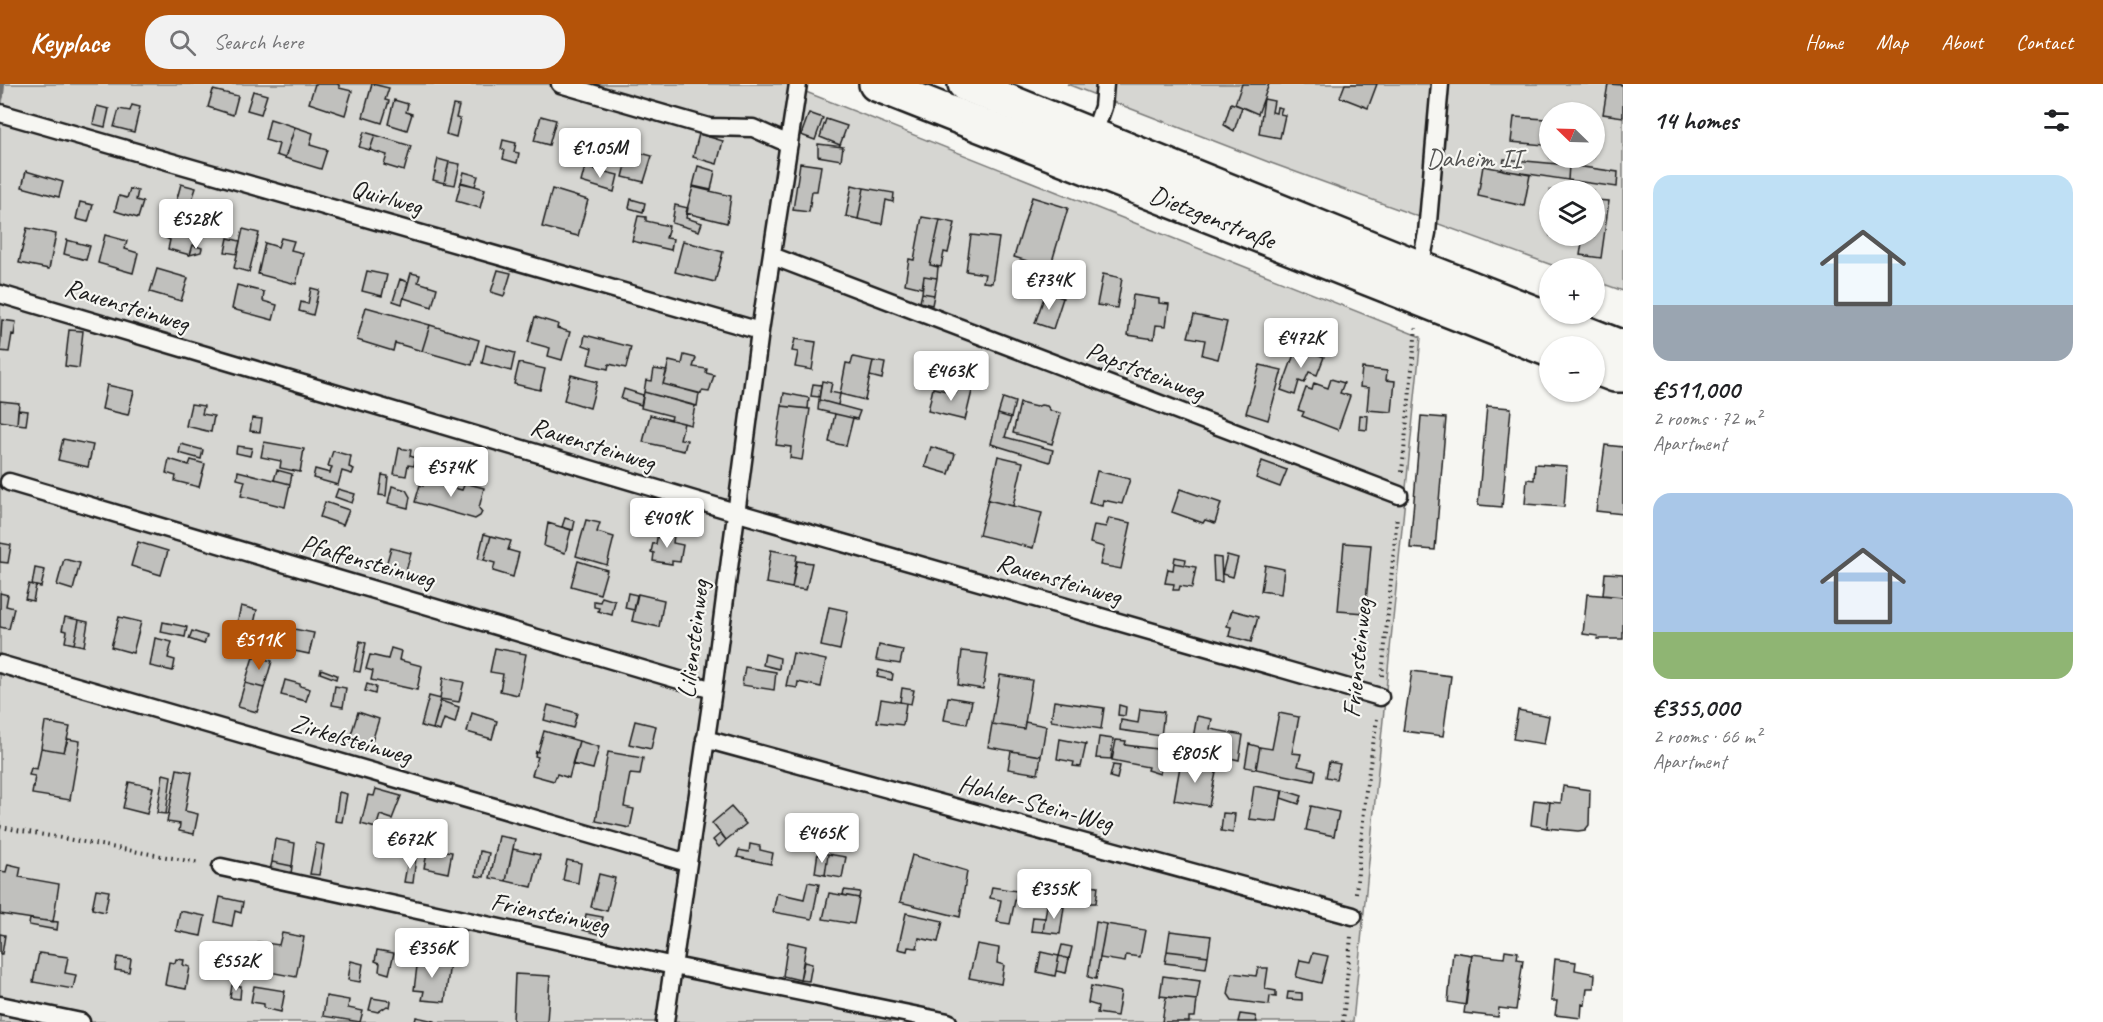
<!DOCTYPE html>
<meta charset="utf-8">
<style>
body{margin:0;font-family:Caveat,sans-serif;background:#f2f2f2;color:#202124;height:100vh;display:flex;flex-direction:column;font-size:22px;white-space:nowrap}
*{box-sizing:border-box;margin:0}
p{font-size:20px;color:#757577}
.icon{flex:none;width:33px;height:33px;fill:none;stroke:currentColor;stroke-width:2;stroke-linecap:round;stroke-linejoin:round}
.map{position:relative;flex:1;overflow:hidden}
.panel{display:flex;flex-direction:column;background:#fff;width:480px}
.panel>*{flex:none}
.needle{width:39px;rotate:293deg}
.buttons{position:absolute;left:1539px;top:18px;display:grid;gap:12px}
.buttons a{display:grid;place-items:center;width:66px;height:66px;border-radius:50%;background:#fff;box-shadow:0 2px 4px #0004;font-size:30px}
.price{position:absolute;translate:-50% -51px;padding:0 14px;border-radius:6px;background:#fff;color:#222;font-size:20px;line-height:39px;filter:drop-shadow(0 2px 3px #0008)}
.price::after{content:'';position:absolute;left:50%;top:36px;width:18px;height:14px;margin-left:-9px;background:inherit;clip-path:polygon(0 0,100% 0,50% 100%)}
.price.on{background:#b45309;color:#fff}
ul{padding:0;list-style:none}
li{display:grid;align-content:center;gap:12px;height:318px;padding:0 30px}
li span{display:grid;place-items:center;height:186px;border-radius:18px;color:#555}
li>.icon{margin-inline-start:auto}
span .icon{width:108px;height:108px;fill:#fffc;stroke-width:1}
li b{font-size:26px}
h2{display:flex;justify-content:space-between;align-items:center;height:72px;padding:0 30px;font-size:26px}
header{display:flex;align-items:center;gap:36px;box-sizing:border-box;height:84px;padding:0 30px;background:#b45309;color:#fff}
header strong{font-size:28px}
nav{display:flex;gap:33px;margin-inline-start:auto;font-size:21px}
.search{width:420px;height:54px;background:#f2f2f2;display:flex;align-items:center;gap:15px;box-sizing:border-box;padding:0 21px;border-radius:24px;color:#757577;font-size:22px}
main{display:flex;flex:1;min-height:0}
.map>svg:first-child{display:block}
.green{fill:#d6d6d2;stroke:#797977;stroke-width:1.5;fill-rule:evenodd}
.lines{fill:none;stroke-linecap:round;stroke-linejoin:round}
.stream{stroke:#727271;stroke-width:8}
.building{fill:#c0c0bd;stroke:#1c1c1c;stroke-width:1.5}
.lane-casing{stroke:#1c1c1c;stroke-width:21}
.primary-casing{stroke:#1c1c1c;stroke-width:38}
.path{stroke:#1c1c1c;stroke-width:4;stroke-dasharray:1.5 4.5;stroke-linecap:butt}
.lane{stroke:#f6f6f2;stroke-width:16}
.primary{stroke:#f6f6f2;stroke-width:33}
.labels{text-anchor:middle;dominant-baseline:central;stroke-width:4.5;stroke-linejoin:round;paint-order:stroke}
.park-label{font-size:26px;fill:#545453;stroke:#f6f6f2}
.street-label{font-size:26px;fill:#1c1c1c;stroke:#f6f6f2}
</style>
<header>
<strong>Keyplace</strong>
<div class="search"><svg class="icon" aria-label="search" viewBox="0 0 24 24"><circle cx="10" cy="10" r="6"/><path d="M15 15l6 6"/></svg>Search here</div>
<nav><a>Home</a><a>Map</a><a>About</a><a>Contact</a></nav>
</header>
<main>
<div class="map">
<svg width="1623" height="938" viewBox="0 0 1623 938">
<rect width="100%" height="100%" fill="#f6f6f2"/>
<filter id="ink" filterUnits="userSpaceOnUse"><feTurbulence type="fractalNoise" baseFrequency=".0167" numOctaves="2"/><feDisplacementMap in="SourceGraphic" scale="12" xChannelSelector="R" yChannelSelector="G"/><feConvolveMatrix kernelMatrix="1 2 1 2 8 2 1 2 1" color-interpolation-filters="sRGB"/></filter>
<g filter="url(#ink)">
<path class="green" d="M4 0H786L1421 253 1353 938H0V39Z
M1067 0H1623V207L1595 197 1594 184H1560L1271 79ZM1550 28H1594V74H1550ZM1550 106H1594V152H1550Z"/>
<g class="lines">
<path class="stream" d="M0 12 1 0"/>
</g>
<path class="building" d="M315 0H337L339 1V4L352 7 345 31 309 19Z
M372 0 389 4 385 16 389 17 382 39 363 33Z
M1242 0H1269L1258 30 1235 20Z
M1345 0H1377L1368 24 1340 13Z
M1608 0 1623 1V33L1603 30Z
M213 6 238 12 233 31 208 23Z
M253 7 267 11 261 30 247 26Z
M1264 15 1274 17 1272 28 1276 29 1277 23 1282 24 1280 30 1285 31 1280 54 1259 50Z
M394 16 408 20 406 28 412 30 407 46 388 40Z
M1231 19 1242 23 1234 47 1224 41Z
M132 21 140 23 134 48 114 43 119 25 130 27Z
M453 21 459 22 456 34 460 35 456 53 446 50Z
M97 22 109 25 105 43 93 40Z
M809 29 823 34 815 56 801 51Z
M541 32 556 36 549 61 534 57Z
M1514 33 1546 35 1544 61 1511 58Z
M270 35 295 43 285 74 276 71 279 60 265 56Z
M826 35 847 42 840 61 820 53Z
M295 43 313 49 310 61 327 66 321 85 285 74Z
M364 48 375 51 370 66 359 63Z
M699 50 723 57 717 80 693 73Z
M375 51 411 62 404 87 384 81 387 71 370 66Z
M503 56 516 59 514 68 519 69 517 79 503 75 505 66 501 65Z
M818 60 843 63 841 76 818 72Z
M630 66 652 72 644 98 623 93Z
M438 75 449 78 444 99 433 96Z
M1504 75 1569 81 1568 96 1502 86Z
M449 78 460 80 455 101 444 99Z
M800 79 821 82 817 107H812L809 128 793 126Z
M1569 81 1618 88 1617 103 1568 96Z
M698 82 715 87 711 106 693 102Z
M1483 82 1530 91 1524 122 1478 112Z
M585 83 618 91 614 108 581 98Z
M26 87 63 98 59 113 22 103Z
M464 88 478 92 475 102 461 99Z
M461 98 485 105 480 124 456 117Z
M181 100 196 104 190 122 207 126 197 163 193 161 190 171 168 165 170 156 166 154Z
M852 101 864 104 858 135 846 132Z
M693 103 731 112 727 139 686 129Z
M864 104 894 109 893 118 886 116 882 140 858 135Z
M130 105 138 107 136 116 143 118 138 134 115 127 119 112 127 114Z
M552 105 588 116 578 152 542 143Z
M1032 113 1068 124 1050 184 1014 173Z
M631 115 645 119 643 128 629 124Z
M1594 116 1609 117 1601 174 1580 171 1583 152H1594Z
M80 118 93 121 88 138 76 135Z
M675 121 688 124 686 134 702 139 699 147 672 139Z
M638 132 646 133V137L669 142 666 154 673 155 671 166 632 157Z
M922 133 940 136 930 181 938 183 937 194 924 192 922 204 905 200 909 175 914 176Z
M940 136 955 139 948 169 944 168 941 183 930 181Z
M27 144 56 150 49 185 19 179Z
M243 145 259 149 249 188 234 184Z
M105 151 127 157 125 165 138 169 133 189 98 179Z
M971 151 999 154 992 199 983 198 985 190 966 187Z
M228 154 240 157 237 170 225 168Z
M281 154 294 157 291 166 303 169 296 200 258 190 265 159 278 163Z
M67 156 90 162 86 176 64 170Z
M683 157 723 168 715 198 675 188Z
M193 161 202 164 201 168 190 171Z
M157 185 188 194 181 217 150 208Z
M498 186 511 189 504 212 491 208Z
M367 187 387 191 382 212 362 207Z
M411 189 420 191 418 198 437 204 432 223 404 214Z
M1103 190 1122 194 1117 224 1097 221Z
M924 192 937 194 934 211 922 209Z
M400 195 408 198 402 220 393 217Z
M237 201 264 208 263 217 277 221 273 236 232 225Z
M311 204 319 206 313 231 299 227 301 218 308 220Z
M1046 208 1063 214 1053 245 1035 239Z
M922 209 934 211 932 221 920 218Z
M1133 211 1159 215V219L1169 220 1166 242 1156 241 1154 255 1128 251Z
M366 223 430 241 422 267 395 259 393 267 357 256Z
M1194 231 1227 238 1218 275 1202 271 1205 256 1188 253Z
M535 233 558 240 557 244 570 248 562 276 548 272 550 264 528 258Z
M2 236 16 238 14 251 12 250 9 268 0 267Z
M430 241 479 256 472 281 422 267Z
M69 246 83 247 79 284 65 282Z
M585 251 631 263 626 284 609 280 608 285 588 280 592 264 583 261Z
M795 255 816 258 812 286 795 283 798 268 792 267Z
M486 261 515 269 511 287 482 279Z
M1297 262 1324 273 1317 291 1309 288 1304 299 1299 297 1295 311 1281 306Z
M684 271 696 274 693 283 707 285 706 289 714 291 709 308 702 307 701 310 663 300 669 277 682 280Z
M853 273 873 277 865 316 840 310 846 279 851 280Z
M873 277 885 279 882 295 870 292Z
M519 279 545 285 540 306 514 300Z
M1260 281 1282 286 1268 336 1246 329Z
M1362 284 1387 287 1386 296 1395 297 1392 328 1367 326 1369 304 1360 303Z
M654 285 667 287 663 300 699 309 697 322 644 308 646 296 652 297Z
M571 291 597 298 590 324 564 316Z
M1331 295 1344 299 1340 309 1350 312 1338 346 1302 332 1304 328 1298 326 1306 304 1312 306 1314 299 1328 304Z
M822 297 832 299 830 308 840 310 838 321 819 316Z
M813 300 821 301 819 313 811 312Z
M958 300 973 303 965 336 928 327 933 304 956 309Z
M107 301 134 307 128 331 102 325Z
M624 305 643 311 641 321 621 315Z
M644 308 695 322 691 341 671 336 672 332 641 324Z
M784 309 809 314 808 325 782 322Z
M1003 314 1015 318 1011 334 998 330Z
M819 316 860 327 857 335 818 326Z
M0 317 19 319 17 340 0 337Z
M1020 319 1036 323 1041 321 1047 322 1051 327 1061 329 1052 360 1013 349Z
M191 320 204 322 202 330 214 332 211 348 186 342Z
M782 322 810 325 802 376 790 374 791 363 776 361Z
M1487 322 1511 324 1502 423 1478 421Z
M18 326 28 327 26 341 17 340Z
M835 330 853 334 846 362 829 358Z
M998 330 1011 334 1005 353 1053 366 1050 378 991 360Z
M650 331 684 339 680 355 687 356 684 367 643 358Z
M1360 331 1368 332 1367 346 1359 345Z
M1421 332 1446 334 1435 466 1410 464Z
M252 334 262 335 260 348 250 347Z
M63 355 93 361 88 383 58 376Z
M264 358 304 365 300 388 280 384 281 377 261 373Z
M181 360 203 366 201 375 179 369Z
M1605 361 1623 363V430L1596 427Z
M237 362 252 364 250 372 236 369Z
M931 363 955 370 949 390 925 383Z
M399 364 411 366 410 372 416 374 414 382 408 381 406 392 394 390Z
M333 367 351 372 349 383 354 385 352 390 342 387 338 401 313 394 315 385 330 389 332 383 328 382Z
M998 372 1023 378 1013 422 988 416Z
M169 375 189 381 191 376 205 380 199 403 175 397 176 392 166 389Z
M1262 377 1287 386 1280 403 1256 394Z
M1535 380 1567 382 1564 423 1525 420 1527 395 1534 396Z
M277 386 292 390 290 400 274 396Z
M238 387 290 400 285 423 241 412 245 397 237 395Z
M1097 387 1130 395 1122 420 1103 416 1102 422 1089 419Z
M382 391 388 392 386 412 379 411Z
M426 391 441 395 439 400 462 406 465 399 484 404 479 424 482 428 480 432 475 435 415 418 420 401 423 402Z
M392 402 406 406 410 413 408 424 388 419Z
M338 405 355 410 352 419 335 413Z
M1180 405 1221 419 1215 439 1205 436 1203 439 1172 428Z
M988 416 1042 429 1033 464 979 451Z
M325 418 349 426 343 441 320 433Z
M565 434 575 437 573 446 562 443Z
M1109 434 1131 439 1121 485 1100 481 1104 463 1090 459 1094 441 1106 443Z
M586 436 600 439 597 448 614 453 607 481 576 472Z
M548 439 571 446 565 469 544 462Z
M658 448 674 451 673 459 683 461 680 478 672 477V480L653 477 654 469 651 468 653 459 656 460Z
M484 450 491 452 484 476 478 475Z
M491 452 511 457 508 466 519 469 513 493 493 487 495 479 484 476Z
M138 458 168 467 161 491 131 482Z
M0 459 11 461 8 479 0 478Z
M1344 459 1371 461 1365 529 1338 527Z
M391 464 411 469 404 494 384 488Z
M771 466 797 471 792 504 766 499Z
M1227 471 1238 474 1233 493 1222 490Z
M1175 473 1186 475 1185 481 1174 479Z
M1213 473 1221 474 1222 498 1214 497Z
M64 475 80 479 73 506 57 501Z
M578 477 607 486 600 510 571 502Z
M797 477 812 479 806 506 792 504Z
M1174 479 1196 483 1192 504 1180 502 1179 506H1173L1174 500 1165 499 1168 485 1173 486Z
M1265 481 1284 485 1281 510 1261 507Z
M35 484 45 486 41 503 32 501Z
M1605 489 1623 490V513L1603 511Z
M29 500 36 502 33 517 25 515Z
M0 509 8 511 6 522 14 524 9 545 0 543Z
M628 509 637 511 634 526 625 524Z
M638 510 664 516 659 543 632 537Z
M1587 510 1623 513V555H1597L1598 552 1583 550Z
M602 513 615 517 612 531 598 527 599 524 594 523V517L600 518Z
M241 522 257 526 252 549 245 547 244 551 235 548Z
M829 523 848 527 840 566 821 562Z
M1232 526 1258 533 1251 558 1229 552 1231 543 1227 542Z
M65 533 79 536 74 560 65 558 67 547 62 546Z
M119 533 141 538 133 569 111 563Z
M79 536 88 538 84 562 74 560Z
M163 538 187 543 185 553 161 548Z
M289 544 314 549 309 570 285 565Z
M192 547 207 552 204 560 189 555Z
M155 554 172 558 168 574 175 576 173 587 150 582Z
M360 557 366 559 360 588 354 587Z
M879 561 903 566 900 580 876 576Z
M391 564 401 567 399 576 422 582 417 606 371 596 373 587 366 585 370 571 388 575Z
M495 564 526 570 518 611 500 607 503 590 490 588Z
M962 567 988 570 983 605 958 601Z
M259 568 265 570 264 575 272 577 264 604 245 599 253 573H257Z
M793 569 826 576 821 603 798 598 797 604 786 602Z
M765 570 780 574 779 585 763 581Z
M745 583 776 588 774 606 742 601Z
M321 585 337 591 336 595 320 589Z
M879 586 893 590 892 596 877 593Z
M1412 587 1451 592 1443 652 1403 647Z
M1000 591 1032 596 1024 645 992 640Z
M443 594 464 598 459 618 440 615Z
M285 596 300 600V602L310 605 306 617 281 611Z
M245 599 264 604 257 628 238 623Z
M367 600 376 603 375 610 365 607Z
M335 602 346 604 343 623 332 621Z
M902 604 914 606 911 620 900 618Z
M429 612 441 615 433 645 421 642Z
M948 613 972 617 967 640 944 636Z
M881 615 906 619 903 641 877 638Z
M441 617 459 623 455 639 444 635 440 647 433 645Z
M1054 617 1104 624 1101 645 1051 637Z
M548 621 577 629 573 644 544 636Z
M1119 621 1126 623 1125 632 1118 631Z
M1140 625 1164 628 1161 652 1120 646 1121 636 1138 639Z
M1518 626 1549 632 1544 660 1513 655Z
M358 628 379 635 370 664 349 657Z
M472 629 497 637 492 655 467 648Z
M1279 629 1299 633 1292 669 1301 670 1298 682 1316 686 1314 697 1256 685 1260 663 1272 665Z
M1197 632 1212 635 1210 645 1243 651 1239 676 1191 665Z
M635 637 656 642 651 665 629 660Z
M45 638 70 643 64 668 41 664Z
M1025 638 1046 642 1041 672 988 663 992 640 1024 645Z
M544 647 579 657 569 694 557 690 554 697 532 691 538 673 535 672 536 667 538 668Z
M1099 653 1113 655 1111 675 1096 674Z
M68 655 80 657 70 716 32 710 35 692 29 691 31 684 37 685 41 664 64 668Z
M1060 655 1086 660 1081 683 1073 682 1074 678 1057 675Z
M1116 656 1126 657 1125 661 1165 666 1160 690 1147 686 1148 683 1112 676Z
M579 657 599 663 593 685 572 680Z
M1249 660 1260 663 1256 685 1245 683Z
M1011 667 1041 672 1038 690 1008 685Z
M608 668 643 674 640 691 630 690 624 723 634 725 630 744 596 737Z
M1181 677 1217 684 1209 722 1174 716Z
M1329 678 1340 680 1336 695 1326 693Z
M1113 681 1120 682 1117 695 1110 693Z
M177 685 192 688 185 727 198 730 194 750 179 747 180 740 167 738Z
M163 690 171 692 166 730 157 729Z
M129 698 153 703 147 730 123 724Z
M1254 702 1282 707 1277 738 1249 735Z
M1563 702 1590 706 1589 741 1585 746 1578 747 1547 744 1550 718 1561 719Z
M376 705 401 712 392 735 380 731 376 744 361 740 368 711 374 712Z
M1283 706 1302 712 1299 720 1281 714Z
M339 708 347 710 342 738 335 737Z
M1534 716 1550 718 1547 744 1531 741Z
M1311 722 1339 728 1334 752 1306 746Z
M731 723 746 740 726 756 712 739Z
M1223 729 1235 730 1233 749 1221 747Z
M721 749 726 756 719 763 713 756Z
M499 752 515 755 506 797 490 794Z
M275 755 295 759 292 782 272 778Z
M316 759 324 761 319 791 310 790Z
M429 759 442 762 441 766 452 768 448 789 424 784Z
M750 760 760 762V766L773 769 771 780 737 773 739 766 749 768Z
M513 765 540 771 532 803 506 797Z
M480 767 489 769 484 793 476 792Z
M818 768 828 770 825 791 815 789Z
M828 770 846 773 842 794 825 791Z
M409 771 416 773 413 799 404 798Z
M912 771 967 787 960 833 900 818Z
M567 776 581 779 578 799 563 796Z
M272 778 292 782 291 790 270 786Z
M8 780 21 783 19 793 59 800 53 838 0 830V787L6 788Z
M599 790 615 794 607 827 591 823Z
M808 798 819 800 812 835 773 828 777 809 804 815Z
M1087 801 1098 802 1096 819H1085Z
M992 803 1017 807 1010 840 997 838 1001 816 990 814Z
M96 805 109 807 105 828 92 825Z
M844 806 860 808 859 814 843 811Z
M829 809 859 814 854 840 823 835Z
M220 813 243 818 241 829 235 827 232 842 215 838Z
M1047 821 1064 823 1060 850 1043 848Z
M180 827 205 832 201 852 176 847Z
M906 829 943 837 938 858 919 854 917 864 908 863 907 867 898 865Z
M586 830 603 833 599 850 583 846Z
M1033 833 1045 834 1043 848 1031 847Z
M30 835 58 838 57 846 29 841Z
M1096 838 1106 840 1096 895 1088 893Z
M1106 840 1145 846 1140 873 1126 871 1125 878 1100 874Z
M1170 847 1211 852 1208 872 1167 867Z
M282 849 304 853 296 893 253 885 258 858 279 861Z
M0 850 5 851 2 870H0Z
M788 858 806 862 800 896 783 892Z
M977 860 999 864 997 879 1004 881 1001 900 969 894Z
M1062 861 1072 863 1069 875 1059 872Z
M241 863 256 865 253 885 237 882Z
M377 866 394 869 389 890 379 887 380 879 375 877Z
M1505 866 1518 868 1517 875 1523 876 1516 926 1499 924 1498 933 1464 929 1472 870 1504 874Z
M1167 867 1208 872 1206 884 1165 879Z
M1041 868 1059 872 1055 892 1037 888Z
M1453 868 1472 871 1466 921 1448 918Z
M39 869 68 873 65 889 76 891 73 905 33 898Z
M1313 869 1328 872 1321 899 1296 893 1300 876 1310 878Z
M1059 872 1069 875 1066 889 1056 887Z
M117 873 131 875 129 888 115 886Z
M418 874 450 878 445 918 422 916 424 907 414 906Z
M176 875 184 876 183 881 190 883 186 905 165 901 169 878 175 879Z
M1555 875 1576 878 1575 886 1595 890 1594 904H1587L1585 921 1582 920 1581 934 1555 931 1557 917H1551Z
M351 877 363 880 360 898 348 896Z
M804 878 812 880 809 897 800 896Z
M1258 884H1268L1265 905 1276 907V913L1270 912 1269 921 1232 916 1228 910 1232 889 1256 892Z
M515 890 550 892 547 938H513Z
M1163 892 1200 897 1197 916 1160 912Z
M232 901 241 902 240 915 230 914Z
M254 902 285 907 281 928 264 924V920L251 918Z
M1091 902 1121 908 1117 932 1097 929 1098 922 1088 919Z
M1288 908 1302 909V916L1287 915Z
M326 912 349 916 348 924 363 927 360 938 323 932Z
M1166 913 1197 916 1195 933H1189V938H1162Z
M372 914 391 917 390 923 387 922 378 928 369 926Z
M1240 930 1255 932 1257 938H1238Z
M416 933 435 937V938H415Z"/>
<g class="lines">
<defs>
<path id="lane" d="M560 0 709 43 753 44 789 60
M0 29 760 247
M1093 52 1103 23 1105 0
M772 172 1399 411
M1420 184 1427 149 1440 0
M0 210 735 428 1380 613
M9 398 713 606
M0 580 688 779
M705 655 1353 832
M221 783 674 882 948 938
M0 921 81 938
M665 938 713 606 760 247 798 0"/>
<g id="primary">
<path id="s1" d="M876 0 1550 266"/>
<path d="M965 0 1420 184 1623 264"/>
<path d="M1594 283 1615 291H1623"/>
</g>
</defs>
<use href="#lane" class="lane-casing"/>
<use href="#primary" class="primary-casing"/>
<path class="path" d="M1402 388 1416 244
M1382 592 1397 432
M0 743 200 779
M1356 809 1366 706 1377 635
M1343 938 1351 852"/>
<use href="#lane" class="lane"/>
<use href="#primary" class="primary"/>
</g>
</g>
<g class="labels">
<g class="park-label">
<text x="1474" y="74">Daheim II</text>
</g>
<g class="street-label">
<text transform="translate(387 113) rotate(16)">Quirlweg</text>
<text stroke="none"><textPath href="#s1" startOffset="362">Dietzgenstraße</textPath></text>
<text transform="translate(127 221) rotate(17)">Rauensteinweg</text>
<text transform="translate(1145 287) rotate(21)">Papststeinweg</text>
<text transform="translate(593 360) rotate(17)">Rauensteinweg</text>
<text transform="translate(368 477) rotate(16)">Pfaffensteinweg</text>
<text transform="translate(1059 495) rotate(16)">Rauensteinweg</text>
<text transform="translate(693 555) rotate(-83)">Liliensteinweg</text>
<text transform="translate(1357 574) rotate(-84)">Friensteinweg</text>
<text transform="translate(351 655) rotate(16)">Zirkelsteinweg</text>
<text transform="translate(1036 719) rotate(15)">Hohler-Stein-Weg</text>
<text transform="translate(550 829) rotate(12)">Friensteinweg</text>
</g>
</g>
</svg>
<div class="buttons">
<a><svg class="needle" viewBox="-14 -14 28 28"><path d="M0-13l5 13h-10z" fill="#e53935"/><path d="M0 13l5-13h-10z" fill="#757577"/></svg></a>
<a><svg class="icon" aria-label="layers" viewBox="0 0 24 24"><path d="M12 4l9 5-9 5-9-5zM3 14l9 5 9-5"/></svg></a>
<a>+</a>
<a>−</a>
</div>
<b class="price" style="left:600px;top:95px">€1.05M</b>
<b class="price" style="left:196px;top:166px">€528K</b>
<b class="price" style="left:1049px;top:227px">€734K</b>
<b class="price" style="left:1301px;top:285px">€472K</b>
<b class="price" style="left:951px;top:318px">€463K</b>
<b class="price" style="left:451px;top:414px">€574K</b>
<b class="price" style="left:667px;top:465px">€409K</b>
<b class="price on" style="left:259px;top:587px">€511K</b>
<b class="price" style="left:1195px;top:700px">€805K</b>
<b class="price" style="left:822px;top:780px">€465K</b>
<b class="price" style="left:410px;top:786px">€672K</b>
<b class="price" style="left:1054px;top:836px">€355K</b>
<b class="price" style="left:432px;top:895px">€356K</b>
<b class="price" style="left:236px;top:908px">€552K</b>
</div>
<section class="panel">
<h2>14 homes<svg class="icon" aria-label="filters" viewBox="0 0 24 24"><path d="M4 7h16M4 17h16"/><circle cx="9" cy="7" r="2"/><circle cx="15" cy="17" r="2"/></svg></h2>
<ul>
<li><span style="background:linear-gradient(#bfe0f5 70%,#9aa5b1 0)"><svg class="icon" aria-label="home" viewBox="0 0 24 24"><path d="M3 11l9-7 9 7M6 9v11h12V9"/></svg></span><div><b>€511,000</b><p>2 rooms · 72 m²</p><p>Apartment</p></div></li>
<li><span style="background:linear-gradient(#a9c7e8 75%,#8fb573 0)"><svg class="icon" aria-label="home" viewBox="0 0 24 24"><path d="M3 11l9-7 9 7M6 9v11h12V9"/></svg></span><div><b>€355,000</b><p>2 rooms · 66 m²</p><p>Apartment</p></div></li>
</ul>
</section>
</main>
